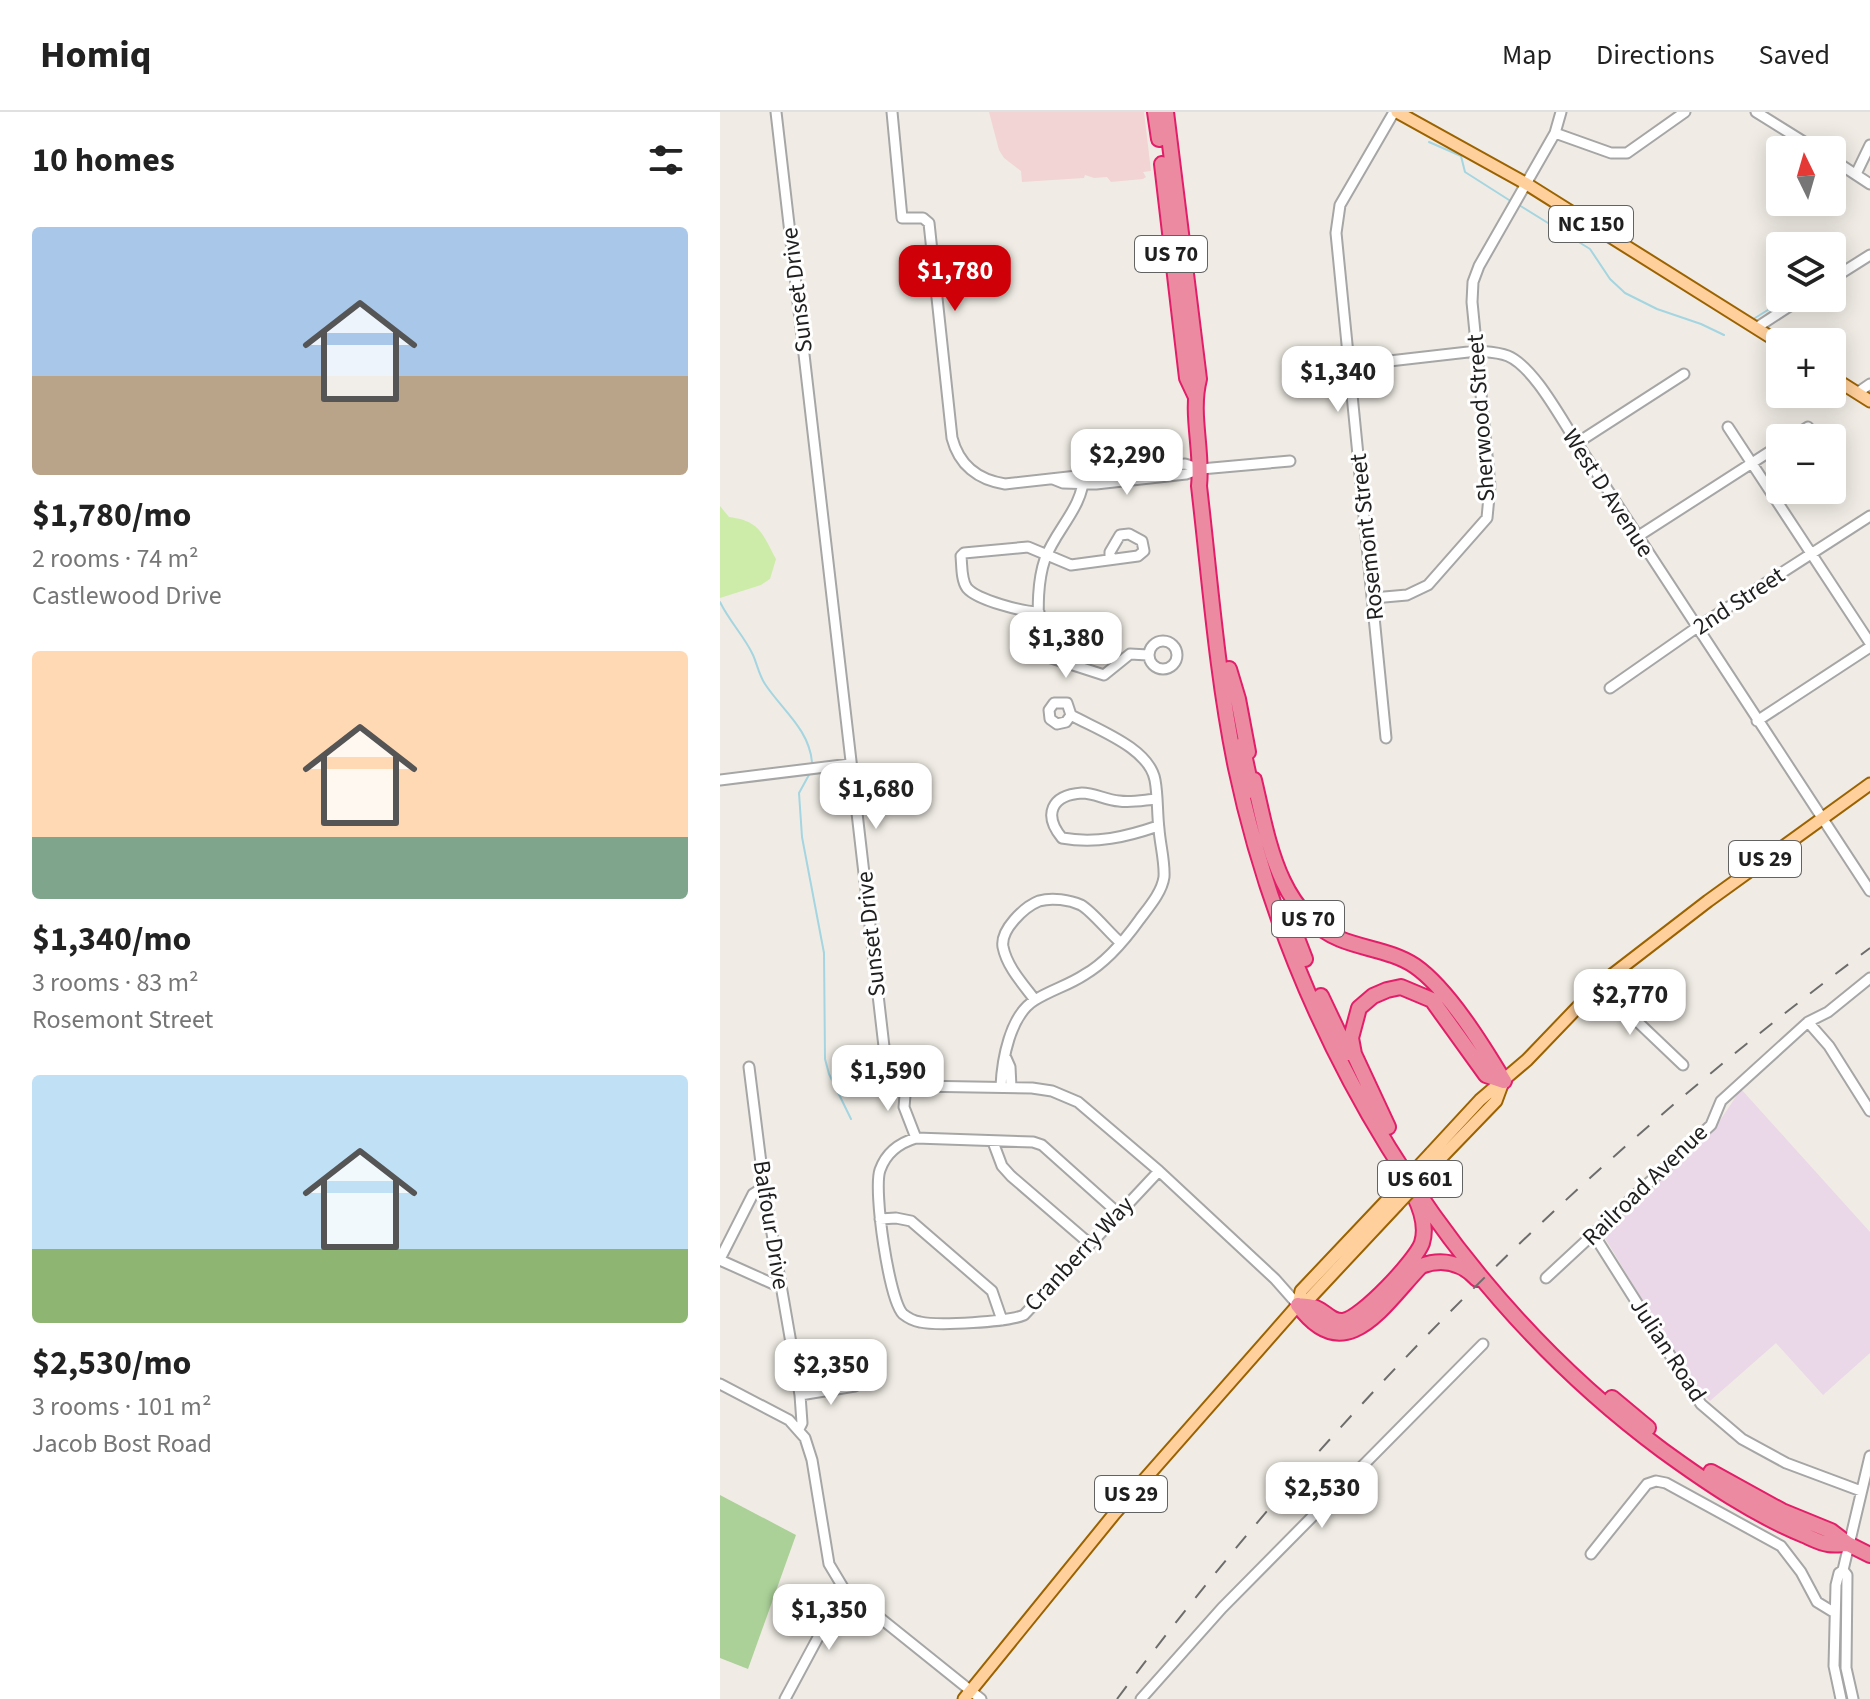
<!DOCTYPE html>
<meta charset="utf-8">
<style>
body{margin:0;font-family:"Source Sans 3",sans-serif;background:#f6f6f6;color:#222;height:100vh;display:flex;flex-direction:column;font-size:30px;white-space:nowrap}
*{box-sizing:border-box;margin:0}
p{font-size:26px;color:#767676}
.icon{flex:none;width:44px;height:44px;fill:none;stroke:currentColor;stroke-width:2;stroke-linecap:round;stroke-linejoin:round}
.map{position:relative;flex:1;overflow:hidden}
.details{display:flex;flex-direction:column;background:#fff;width:720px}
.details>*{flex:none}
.needle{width:52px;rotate:355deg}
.fabs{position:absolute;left:1046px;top:24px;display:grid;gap:16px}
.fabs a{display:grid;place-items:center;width:80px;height:80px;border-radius:8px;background:#fff;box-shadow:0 4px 20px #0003;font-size:40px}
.price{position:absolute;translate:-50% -68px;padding:0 18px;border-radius:16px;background:#fff;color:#222;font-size:26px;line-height:52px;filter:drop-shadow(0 2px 4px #0008)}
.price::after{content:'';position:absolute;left:50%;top:48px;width:24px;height:18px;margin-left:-12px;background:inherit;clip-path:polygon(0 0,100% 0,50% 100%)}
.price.on{background:#cf0008;color:#fff}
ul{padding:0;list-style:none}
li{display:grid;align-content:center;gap:16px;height:424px;padding:0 32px}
li span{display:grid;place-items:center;height:248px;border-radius:8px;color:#555}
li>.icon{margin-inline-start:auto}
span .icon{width:144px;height:144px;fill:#fffc;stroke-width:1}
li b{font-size:34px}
h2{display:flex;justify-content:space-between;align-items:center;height:96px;padding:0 32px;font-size:34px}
header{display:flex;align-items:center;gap:48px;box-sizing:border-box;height:112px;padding:0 40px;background:#fff;border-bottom:2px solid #e0e0e0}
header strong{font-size:38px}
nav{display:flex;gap:44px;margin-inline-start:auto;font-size:28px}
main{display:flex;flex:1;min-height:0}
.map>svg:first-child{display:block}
.commercial{fill:#f2d4d4}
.industrial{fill:#ead7e7}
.grass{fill:#cdeca9}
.forest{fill:#abd198}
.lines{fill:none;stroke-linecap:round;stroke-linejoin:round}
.stream{stroke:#a4d5e0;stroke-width:2}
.minor-casing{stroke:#a6a6a6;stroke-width:13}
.major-casing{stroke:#9b6200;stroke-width:15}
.highway-casing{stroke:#e31e69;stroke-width:18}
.minor{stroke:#fff;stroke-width:9}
.major{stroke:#ffd09c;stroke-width:11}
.highway{stroke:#eb8aa0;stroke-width:14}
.rail{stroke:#6d6d6d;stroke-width:2;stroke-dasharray:16 16;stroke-linecap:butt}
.major-bridge-casing{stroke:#9b6200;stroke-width:15;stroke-linecap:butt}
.major-bridge{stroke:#ffd09c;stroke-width:11}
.labels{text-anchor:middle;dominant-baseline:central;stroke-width:6;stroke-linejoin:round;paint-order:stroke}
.shield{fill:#fff;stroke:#626262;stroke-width:2}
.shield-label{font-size:22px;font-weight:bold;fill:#1f1f1f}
.street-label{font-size:24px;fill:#1f1f1f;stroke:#fff}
</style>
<header>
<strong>Homiq</strong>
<nav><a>Map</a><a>Directions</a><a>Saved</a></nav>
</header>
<main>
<section class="details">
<h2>10 homes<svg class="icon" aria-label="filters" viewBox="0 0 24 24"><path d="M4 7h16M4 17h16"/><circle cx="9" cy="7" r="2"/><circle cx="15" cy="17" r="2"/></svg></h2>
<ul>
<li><span style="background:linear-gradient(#a9c7e8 60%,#b9a48a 0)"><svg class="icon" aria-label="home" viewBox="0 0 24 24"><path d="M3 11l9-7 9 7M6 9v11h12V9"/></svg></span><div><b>$1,780/mo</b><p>2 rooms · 74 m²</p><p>Castlewood Drive</p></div></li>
<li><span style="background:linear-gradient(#ffd9b3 75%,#7fa58c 0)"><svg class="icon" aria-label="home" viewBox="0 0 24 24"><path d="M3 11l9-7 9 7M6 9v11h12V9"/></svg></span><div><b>$1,340/mo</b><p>3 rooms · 83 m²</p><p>Rosemont Street</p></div></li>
<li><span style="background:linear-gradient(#bfe0f5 70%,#8fb573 0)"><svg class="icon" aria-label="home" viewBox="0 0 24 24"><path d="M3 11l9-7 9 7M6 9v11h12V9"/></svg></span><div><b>$2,530/mo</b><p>3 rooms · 101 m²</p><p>Jacob Bost Road</p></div></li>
</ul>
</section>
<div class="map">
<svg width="1150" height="1587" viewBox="0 0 1150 1587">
<rect width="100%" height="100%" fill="#f0ece5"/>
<path class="commercial" d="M269 0H424L431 59 423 60 426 65 423 67 391 70 387 65 374 66 365 63 364 66 302 70 301 59 284 46 279 38Z"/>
<path class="industrial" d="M1021 977 1150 1120V1241L1103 1283 1056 1231 990 1289 962 1255 882 1121 997 1013Z"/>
<path class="grass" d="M0 394 9 405C40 409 42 421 56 447L50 467 41 473 0 486Z"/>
<path class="forest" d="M0 1383 76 1423 28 1557 0 1546Z"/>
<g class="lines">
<path class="stream" d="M709 30 741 44 745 60 789 88
M799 93 870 137 890 167 905 181 937 197 981 212 1004 223
M1035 206 1067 186
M0 490C9 509 25 525 33 543 37 552 39 563 45 572 62 598 89 617 92 650
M90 661 79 681 82 725 104 841 105 947 109 962 131 1007"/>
<defs>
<path id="minor" d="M56 0 166 952 175 965 195 974 312 976 332 979 358 990 439 1059 555 1167 578 1193
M172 0 182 106H203L209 111 232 326C239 353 258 368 285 372L465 352 481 357
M1036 0 1097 38
M835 21 891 41H907L965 0
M1112 47 1150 72
M1136 62 1150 33
M1112 167 1150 143
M1036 216 1082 186
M573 260 757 239C768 240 778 240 788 244 814 255 841 307 857 331L1150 779
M1137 281 1150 272
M1008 315 1150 531
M1071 326 1088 315
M857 331 964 262
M364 362C363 396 336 417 325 447 315 476 319 511 319 542L384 563 410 542 428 543
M333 367 343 371 376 372 466 362 481 357 570 349
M917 425 1060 333
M653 486 687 483 708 473 767 406 770 374 752 190 753 170 759 154 835 21 841 0
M319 500C303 500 257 488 247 476 241 468 242 453 241 444L244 441 308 435 351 453 418 444 424 439 422 429 409 422 400 423 390 440V447
M429 543a14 14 0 1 1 28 0a14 14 0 1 1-28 0Z
M890 576 976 516 1150 404
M1037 609 1150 535
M666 626 616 121 620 93 674 0
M0 668 130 652
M436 687C424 688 411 691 399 689 386 688 374 681 362 681 331 683 323 703 342 726 376 732 406 725 438 714
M879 873 963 953
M315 888C303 872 287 855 283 835 280 818 304 795 319 789 332 785 350 788 361 793 372 799 390 822 401 831
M1088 910 1109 934 1150 999
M286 946 290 955 291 975
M29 955 44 1075 80 1283 82 1311 79 1317
M186 972 184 995 196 1026
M281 975C282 948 290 903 315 888 331 878 349 873 364 863 387 850 405 828 420 807 429 795 442 780 444 765 445 750 440 732 439 717 437 701 438 684 435 668 429 636 378 618 351 603L347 591H334L329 598 330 607 337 612 346 610 351 603
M273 1030 282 1054 291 1064 370 1132
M398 1101 322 1033 313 1030 196 1026C179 1031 166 1041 160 1058 153 1078 169 1188 183 1202 188 1206 194 1209 200 1210 218 1214 288 1210 304 1203L439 1059
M160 1107 176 1106 191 1109 272 1179 282 1208
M874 1123 981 1292 1022 1327 1066 1351 1141 1379
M0 1147 33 1082 44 1075
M0 1148 60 1175
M826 1166 991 1013 1001 989 1088 910 1108 900 1150 866
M0 1272 69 1308 85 1326 92 1348 109 1452 124 1477 261 1587
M80 1283 135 1274
M871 1442 927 1372 936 1369 946 1371 1061 1434 1081 1460 1097 1490 1115 1501
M1123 1458 1127 1463 1126 1556 1133 1587
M65 1587 124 1477
M421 1587 502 1496 763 1232
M1121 1587 1114 1554 1116 1473 1119 1461 1123 1458 1150 1344"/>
<path id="major" d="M677 0 805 71 1060 231
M1112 265 1150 289
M711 1041 760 988 807 948 879 873 988 789 1150 672
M719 1048 776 989 783 970
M578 1193 581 1179 669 1086
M244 1587 395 1401 578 1193 589 1187 677 1093"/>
<path id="highway" d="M435 0 439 27
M446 0 479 267C470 302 483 339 479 374 490 468 497 564 516 656 572 920 725 1177 942 1338 986 1370 1033 1402 1084 1423 1091 1426 1100 1431 1108 1432 1114 1433 1122 1432 1128 1432
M442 52 467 266 475 283
M509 557 518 587 528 640
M522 633 532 679
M534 668C548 727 558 801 620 827 644 837 673 839 695 854 728 877 763 934 784 969
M568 803 585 847
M601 884 628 941
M668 1015 634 942 631 926 639 896 653 884 667 878 681 875 712 888 766 963 784 969
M578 1193C626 1259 665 1191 701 1154 722 1146 742 1151 757 1167
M578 1193C583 1194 591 1194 596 1196 606 1200 611 1210 623 1209 641 1207 696 1148 702 1131 707 1115 701 1097 694 1083
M892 1286 928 1316
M991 1360 1062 1399 1111 1419 1128 1432 1150 1443"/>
</defs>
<use href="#minor" class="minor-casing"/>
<use href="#major" class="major-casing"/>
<use href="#highway" class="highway-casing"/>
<use href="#minor" class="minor"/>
<use href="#major" class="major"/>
<use href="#highway" class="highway"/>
<path class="rail" d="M397 1587C615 1296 859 1053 1150 836"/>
<defs>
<path id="major-bridge" d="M669 1086 711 1041
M677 1093 719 1048"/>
</defs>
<use href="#major-bridge" class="major-bridge-casing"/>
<use href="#major-bridge" class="major-bridge"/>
</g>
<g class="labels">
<g class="shield">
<rect x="829" y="94" width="84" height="36" rx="6"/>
<rect x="415" y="124" width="72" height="36" rx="6"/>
<rect x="1009" y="729" width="72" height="36" rx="6"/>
<rect x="552" y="789" width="72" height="36" rx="6"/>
<rect x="658" y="1049" width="84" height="36" rx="6"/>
<rect x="375" y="1364" width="72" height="36" rx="6"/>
</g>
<g class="shield-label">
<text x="871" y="112">NC 150</text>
<text x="451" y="142">US 70</text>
<text x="1045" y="747">US 29</text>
<text x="588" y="807">US 70</text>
<text x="700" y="1067">US 601</text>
<text x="411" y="1382">US 29</text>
</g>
<g class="street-label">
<text transform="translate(77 178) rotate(-97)">Sunset Drive</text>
<text transform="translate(761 306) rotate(-94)">Sherwood Street</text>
<text transform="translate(888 381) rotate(57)">West D Avenue</text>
<text transform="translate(647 425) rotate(-96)">Rosemont Street</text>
<text transform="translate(1019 489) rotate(-33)">2nd Street</text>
<text transform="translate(151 822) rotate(-96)">Sunset Drive</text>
<text transform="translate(925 1073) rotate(-44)">Railroad Avenue</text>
<text transform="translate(51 1113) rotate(81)">Balfour Drive</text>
<text transform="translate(359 1142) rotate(-47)">Cranberry Way</text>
<text transform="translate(948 1238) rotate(57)">Julian Road</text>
</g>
</g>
</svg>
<div class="fabs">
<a><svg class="needle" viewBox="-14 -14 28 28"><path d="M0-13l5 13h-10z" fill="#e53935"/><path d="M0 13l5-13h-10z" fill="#767676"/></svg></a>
<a><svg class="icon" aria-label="layers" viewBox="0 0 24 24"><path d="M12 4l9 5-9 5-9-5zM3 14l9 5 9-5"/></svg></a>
<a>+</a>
<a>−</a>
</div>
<b class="price on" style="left:235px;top:201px">$1,780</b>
<b class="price" style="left:618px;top:302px">$1,340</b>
<b class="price" style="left:407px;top:385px">$2,290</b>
<b class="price" style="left:346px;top:568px">$1,380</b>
<b class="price" style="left:156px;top:719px">$1,680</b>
<b class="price" style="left:910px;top:925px">$2,770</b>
<b class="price" style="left:168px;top:1001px">$1,590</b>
<b class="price" style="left:111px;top:1295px">$2,350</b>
<b class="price" style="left:602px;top:1418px">$2,530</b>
<b class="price" style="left:109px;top:1540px">$1,350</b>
</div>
</main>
